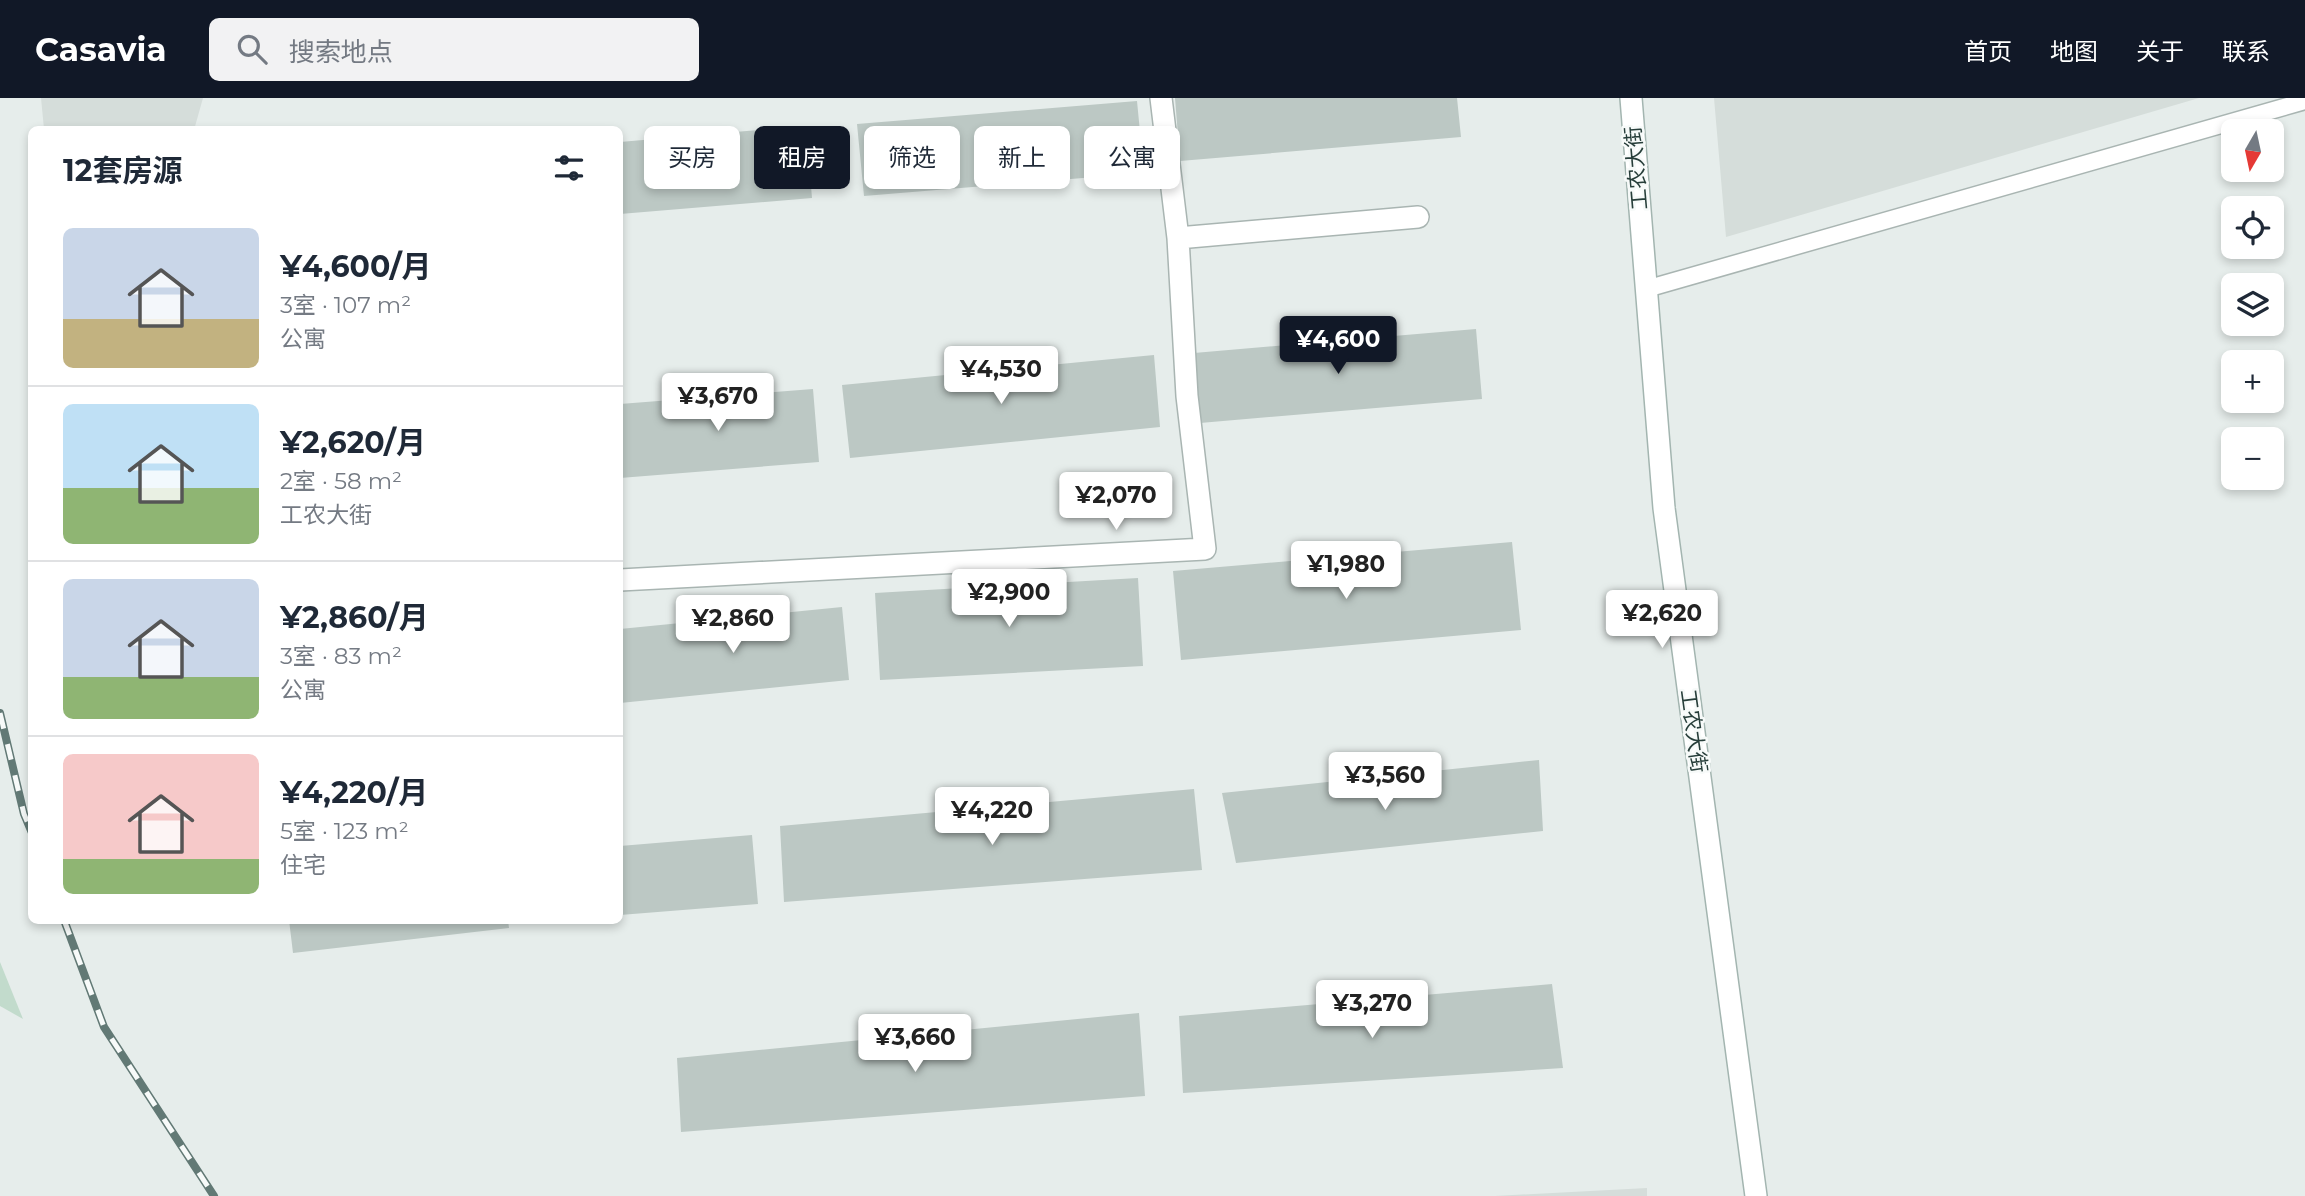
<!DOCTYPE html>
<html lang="zh">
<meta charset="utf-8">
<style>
body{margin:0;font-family:Montserrat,"Noto Sans SC",sans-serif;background:#f2f2f3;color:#1f2937;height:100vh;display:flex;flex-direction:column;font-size:26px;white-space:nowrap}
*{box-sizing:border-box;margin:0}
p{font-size:23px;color:#747a83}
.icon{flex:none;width:38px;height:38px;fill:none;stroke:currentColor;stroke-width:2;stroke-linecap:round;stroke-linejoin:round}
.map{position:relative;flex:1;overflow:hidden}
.drawer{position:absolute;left:28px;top:28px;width:595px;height:798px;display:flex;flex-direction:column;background:#fff;border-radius:10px;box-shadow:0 4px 10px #0003}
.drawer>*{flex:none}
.guide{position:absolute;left:644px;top:28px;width:665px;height:63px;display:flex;gap:14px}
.needle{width:46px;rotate:189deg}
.buttons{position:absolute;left:2221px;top:21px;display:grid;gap:14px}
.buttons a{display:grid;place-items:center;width:63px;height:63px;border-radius:10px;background:#fff;box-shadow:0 4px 10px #0003;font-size:35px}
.price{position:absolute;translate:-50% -60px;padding:0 16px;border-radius:7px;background:#fff;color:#222;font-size:23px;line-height:46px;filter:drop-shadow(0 2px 4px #0008)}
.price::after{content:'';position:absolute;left:50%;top:42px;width:21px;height:16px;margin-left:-10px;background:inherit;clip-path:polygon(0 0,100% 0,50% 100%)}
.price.current{background:#111827;color:#fff}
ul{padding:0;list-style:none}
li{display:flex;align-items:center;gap:21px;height:175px;padding:0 35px}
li+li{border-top:2px solid #e0e1e3}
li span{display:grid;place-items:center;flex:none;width:196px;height:140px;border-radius:10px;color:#555}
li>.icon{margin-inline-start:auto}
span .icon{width:84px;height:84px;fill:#fffc;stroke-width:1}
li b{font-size:30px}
h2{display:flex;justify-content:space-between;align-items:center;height:84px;padding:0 35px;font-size:30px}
.pill{padding:0 24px;border-radius:10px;background:#fff;box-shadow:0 4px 10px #0003;font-size:24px;line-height:63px}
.pill.current{background:#111827;color:#fff}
header{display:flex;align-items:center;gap:42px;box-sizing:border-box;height:98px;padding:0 35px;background:#111827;color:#fff}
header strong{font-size:33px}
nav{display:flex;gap:38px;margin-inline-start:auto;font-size:24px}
.search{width:490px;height:63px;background:#f2f2f3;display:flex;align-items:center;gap:18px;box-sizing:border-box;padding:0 24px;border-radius:10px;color:#747a83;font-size:26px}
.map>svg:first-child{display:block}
.built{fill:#d5ddda}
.green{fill:#c2dbcc}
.building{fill:#bcc8c4}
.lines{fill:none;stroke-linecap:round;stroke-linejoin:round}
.service-casing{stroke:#a9b5b2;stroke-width:19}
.minor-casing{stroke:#a9b5b2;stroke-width:24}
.secondary-casing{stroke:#a3b5b0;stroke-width:24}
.service{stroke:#fff;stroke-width:16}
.minor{stroke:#fff;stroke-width:21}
.secondary{stroke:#fff;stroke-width:21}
.rail-casing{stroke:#627975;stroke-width:8}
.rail{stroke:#f7faf9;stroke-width:5;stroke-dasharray:16;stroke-linecap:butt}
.labels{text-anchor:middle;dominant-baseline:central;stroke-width:5;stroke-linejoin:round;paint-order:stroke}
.street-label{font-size:21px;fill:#273e3a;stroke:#f7faf9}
</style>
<header>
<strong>Casavia</strong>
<div class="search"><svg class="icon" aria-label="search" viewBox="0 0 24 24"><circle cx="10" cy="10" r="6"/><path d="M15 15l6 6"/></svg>搜索地点</div>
<nav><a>首页</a><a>地图</a><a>关于</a><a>联系</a></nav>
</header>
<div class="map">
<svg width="2305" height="1098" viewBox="0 0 2305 1098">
<rect width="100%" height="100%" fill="#e6edeb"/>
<path class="built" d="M41 0H203L194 32 44 31Z
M1714 0H2199L1726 139Z
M1647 1090V1098H1495Z"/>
<path class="green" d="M0 864 23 921 0 908Z"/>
<path class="building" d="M1175 0H1457L1461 39 1180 63Z
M1137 3 1144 75 864 98 857 26Z
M806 28 812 100 620 116V44Z
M1476 231 1482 301 1200 325 1194 255Z
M1154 257 1160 329 850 360 842 287Z
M813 291 819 364 620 380V306Z
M1512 444 1521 532 1181 562 1173 473Z
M1138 480 1143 568 880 582 875 495Z
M842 509 849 582 620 605V531Z
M1539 662 1543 733 1236 765 1222 695Z
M1194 691 1202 772 784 804 780 728Z
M752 737 758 806 620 817V748Z
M289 822H508L509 830 293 855Z
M1552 886 1563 970 1183 995 1179 918Z
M1139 915 1145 998 681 1034 677 960Z"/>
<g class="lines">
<defs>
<path id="service" d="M1646 191 2305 3"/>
<path id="minor" d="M1178 140 1418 119
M620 482 1205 451 1187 298 1178 140 1161 0"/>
<path id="secondary" d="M1631 0 1664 410 1756 1098"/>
</defs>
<use href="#service" class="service-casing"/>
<use href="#minor" class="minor-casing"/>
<use href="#secondary" class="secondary-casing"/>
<use href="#service" class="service"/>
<use href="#minor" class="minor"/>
<use href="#secondary" class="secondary"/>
<defs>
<path id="rail" d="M0 615 24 716 32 735
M64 822 104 929 214 1098"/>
</defs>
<use href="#rail" class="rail-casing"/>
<use href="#rail" class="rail"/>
</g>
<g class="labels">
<g class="street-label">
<text transform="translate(1636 70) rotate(-95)">工农大街</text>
<text transform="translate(1694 633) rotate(82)">工农大街</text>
</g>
</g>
</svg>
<div class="buttons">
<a><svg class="needle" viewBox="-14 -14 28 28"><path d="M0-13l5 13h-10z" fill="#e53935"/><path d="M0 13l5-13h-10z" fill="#747a83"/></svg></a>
<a><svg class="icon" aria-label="locate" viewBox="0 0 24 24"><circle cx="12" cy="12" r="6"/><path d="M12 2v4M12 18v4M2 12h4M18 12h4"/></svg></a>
<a><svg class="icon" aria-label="layers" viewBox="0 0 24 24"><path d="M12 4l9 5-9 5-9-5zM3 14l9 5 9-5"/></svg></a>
<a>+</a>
<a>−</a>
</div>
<b class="price current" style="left:1338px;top:278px">¥4,600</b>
<b class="price" style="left:1001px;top:308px">¥4,530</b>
<b class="price" style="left:718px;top:335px">¥3,670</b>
<b class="price" style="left:1116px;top:434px">¥2,070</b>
<b class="price" style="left:1346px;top:503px">¥1,980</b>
<b class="price" style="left:1009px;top:531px">¥2,900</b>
<b class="price" style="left:1662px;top:552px">¥2,620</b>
<b class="price" style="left:733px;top:557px">¥2,860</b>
<b class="price" style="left:1385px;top:714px">¥3,560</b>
<b class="price" style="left:992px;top:749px">¥4,220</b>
<b class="price" style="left:1372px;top:942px">¥3,270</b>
<b class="price" style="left:915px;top:976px">¥3,660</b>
<div class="guide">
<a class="pill">买房</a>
<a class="pill current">租房</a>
<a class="pill">筛选</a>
<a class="pill">新上</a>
<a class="pill">公寓</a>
</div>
<section class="drawer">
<h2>12套房源<svg class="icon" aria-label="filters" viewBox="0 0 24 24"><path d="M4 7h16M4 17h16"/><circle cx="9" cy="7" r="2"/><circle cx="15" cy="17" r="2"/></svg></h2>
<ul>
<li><span style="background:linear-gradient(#c9d6e8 65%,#c2b280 0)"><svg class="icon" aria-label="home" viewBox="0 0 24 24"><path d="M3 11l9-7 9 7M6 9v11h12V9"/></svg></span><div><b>¥4,600/月</b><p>3室 · 107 m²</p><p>公寓</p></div></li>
<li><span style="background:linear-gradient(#bfe0f5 60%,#8fb573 0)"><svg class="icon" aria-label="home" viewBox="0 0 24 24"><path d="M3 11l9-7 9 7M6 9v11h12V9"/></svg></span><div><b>¥2,620/月</b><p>2室 · 58 m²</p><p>工农大街</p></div></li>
<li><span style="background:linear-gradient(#c9d6e8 70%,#8fb573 0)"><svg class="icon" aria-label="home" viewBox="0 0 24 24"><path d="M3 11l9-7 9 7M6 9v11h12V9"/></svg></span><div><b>¥2,860/月</b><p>3室 · 83 m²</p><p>公寓</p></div></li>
<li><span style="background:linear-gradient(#f6c9c9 75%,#8fb573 0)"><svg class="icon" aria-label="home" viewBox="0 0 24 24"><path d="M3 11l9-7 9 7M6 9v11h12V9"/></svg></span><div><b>¥4,220/月</b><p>5室 · 123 m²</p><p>住宅</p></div></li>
</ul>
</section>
</div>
